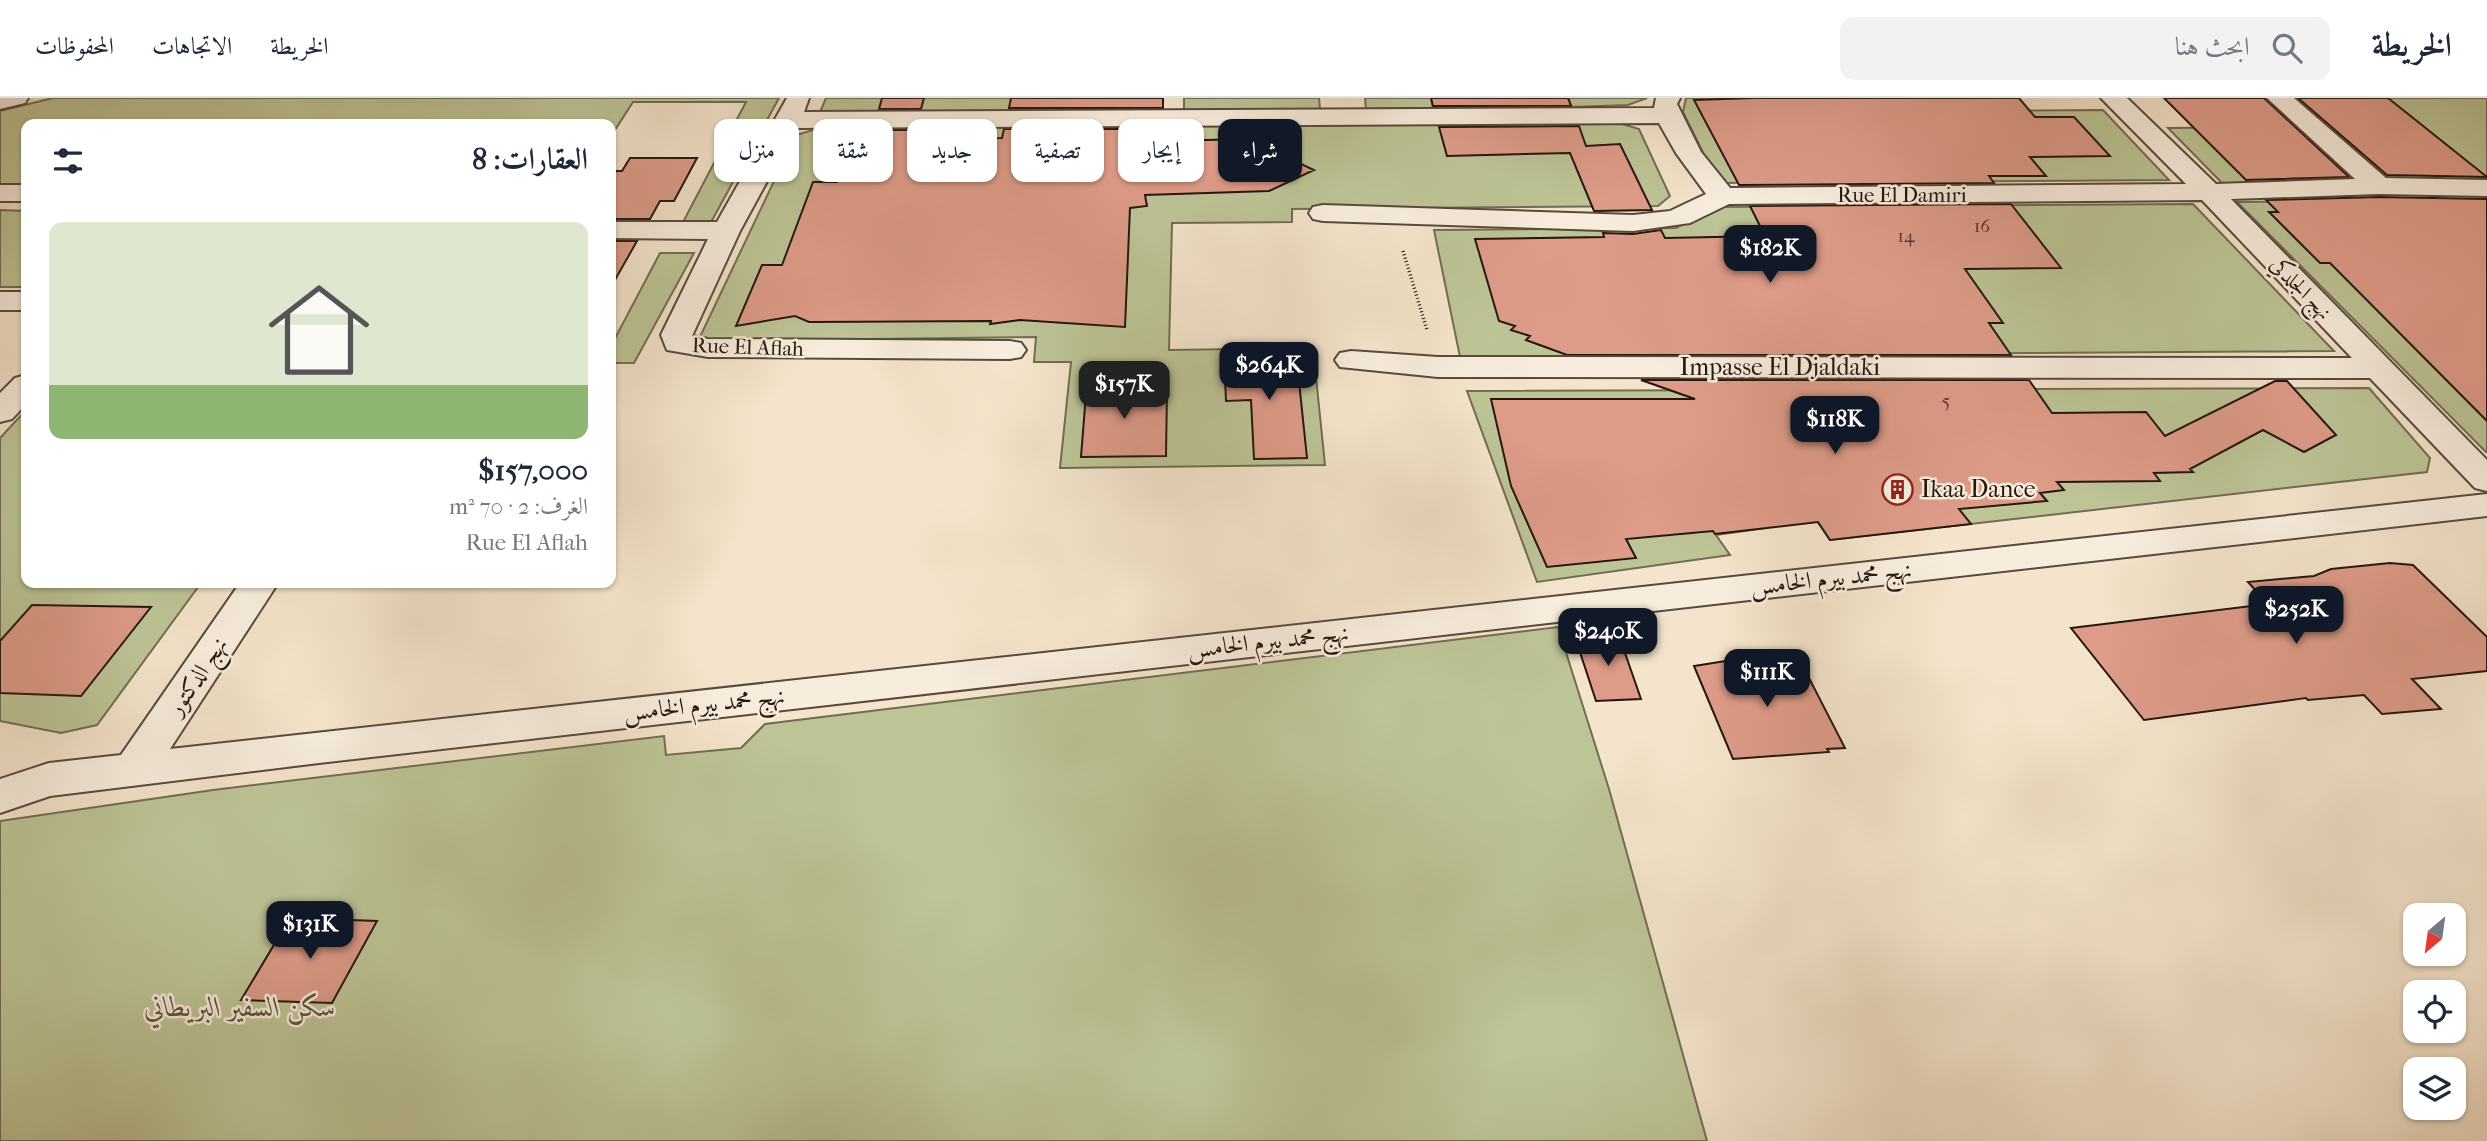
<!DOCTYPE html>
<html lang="ar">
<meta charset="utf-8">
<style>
body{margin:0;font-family:"IM FELL French Canon",Amiri,serif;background:#f2f2f3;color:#1f2937;direction:rtl;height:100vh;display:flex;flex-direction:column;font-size:26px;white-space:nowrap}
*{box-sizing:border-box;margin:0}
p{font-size:23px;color:#747a83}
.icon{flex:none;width:38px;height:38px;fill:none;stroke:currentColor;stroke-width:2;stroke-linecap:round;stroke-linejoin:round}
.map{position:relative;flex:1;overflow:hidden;direction:ltr}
.side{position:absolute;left:21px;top:21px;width:595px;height:469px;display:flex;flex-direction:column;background:#fff;border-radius:14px;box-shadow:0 2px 5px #0004;direction:rtl}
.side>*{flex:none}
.hud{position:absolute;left:637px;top:21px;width:665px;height:63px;direction:rtl;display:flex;gap:14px}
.needle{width:46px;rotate:209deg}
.controls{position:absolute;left:2403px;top:805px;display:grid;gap:14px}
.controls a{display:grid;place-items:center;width:63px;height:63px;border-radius:14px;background:#fff;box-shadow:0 2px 5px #0004;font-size:35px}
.price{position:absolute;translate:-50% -60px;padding:0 16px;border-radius:14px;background:#111827;color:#fff;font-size:23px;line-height:46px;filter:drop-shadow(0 2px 4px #0008)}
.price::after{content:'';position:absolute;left:50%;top:42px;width:21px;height:16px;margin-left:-10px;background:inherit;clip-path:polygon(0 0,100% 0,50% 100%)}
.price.selected{background:#222;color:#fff}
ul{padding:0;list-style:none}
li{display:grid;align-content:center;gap:14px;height:371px;padding:0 28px}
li+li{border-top:2px solid #e0e1e3}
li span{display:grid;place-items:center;height:217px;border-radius:14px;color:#555}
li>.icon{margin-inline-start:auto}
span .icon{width:126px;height:126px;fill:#fffc;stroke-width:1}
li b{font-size:30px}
h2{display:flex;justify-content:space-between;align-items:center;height:84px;padding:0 28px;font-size:30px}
.pill{padding:0 24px;border-radius:14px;background:#fff;box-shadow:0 2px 5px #0004;font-size:24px;line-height:63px}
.pill.selected{background:#111827;color:#fff}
header{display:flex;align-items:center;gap:42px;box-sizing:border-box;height:98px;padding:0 35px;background:#fff;border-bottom:2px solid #e0e1e3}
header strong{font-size:33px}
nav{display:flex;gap:38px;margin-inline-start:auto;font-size:24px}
.search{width:490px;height:63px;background:#f2f2f3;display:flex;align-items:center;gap:18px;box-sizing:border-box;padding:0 24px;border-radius:14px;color:#747a83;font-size:26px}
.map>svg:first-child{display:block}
.green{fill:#bdc496;stroke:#716d52;stroke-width:2}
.building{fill:#dd9b88;stroke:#25160f;stroke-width:2}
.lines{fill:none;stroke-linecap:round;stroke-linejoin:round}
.minor-casing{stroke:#594a3e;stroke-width:4}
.path{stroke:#25160f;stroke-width:3.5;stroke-dasharray:1 2.5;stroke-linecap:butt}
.minor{fill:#f8eddd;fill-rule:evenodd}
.labels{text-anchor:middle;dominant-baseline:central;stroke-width:5;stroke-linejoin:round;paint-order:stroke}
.far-number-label{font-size:18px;fill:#53372d}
.far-street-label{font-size:21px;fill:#25160f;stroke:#f8eddd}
.number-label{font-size:21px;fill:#53372d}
.street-label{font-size:24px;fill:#25160f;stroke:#f8eddd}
.poi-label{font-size:24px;fill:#25160f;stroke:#f8eddd;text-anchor:start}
.near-park-label{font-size:28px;font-style:italic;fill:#5a533e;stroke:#f8eddd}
</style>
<header>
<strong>الخريطة</strong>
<div class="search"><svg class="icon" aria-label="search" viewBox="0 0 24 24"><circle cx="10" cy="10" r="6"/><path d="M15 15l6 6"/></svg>ابحث هنا</div>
<nav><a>الخريطة</a><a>الاتجاهات</a><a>المحفوظات</a></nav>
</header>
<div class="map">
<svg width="2487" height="1043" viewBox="0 0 2487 1043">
<rect width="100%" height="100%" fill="#f4e4cb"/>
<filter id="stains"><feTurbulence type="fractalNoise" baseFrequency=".00286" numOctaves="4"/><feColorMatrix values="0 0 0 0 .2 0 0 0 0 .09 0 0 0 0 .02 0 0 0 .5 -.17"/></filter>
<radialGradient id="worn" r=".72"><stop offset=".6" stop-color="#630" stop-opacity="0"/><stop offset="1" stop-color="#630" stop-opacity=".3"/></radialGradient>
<path class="green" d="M53 0H779L710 126H682L746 4H633L611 38V26H26V87H0V13Z
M826 0H1063L1061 12 820 14Z
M1184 0H1319L1320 11 1184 12Z
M1365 0H1431L1433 10 1366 11Z
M1568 0H1647L1628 7 1572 9Z
M1686 0H1792L1952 13 2103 12 2169 82 1718 85 1683 14Z
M2291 0H2487V85H2390Z
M1616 24 1639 31 1670 98 1658 108 1292 111V124L1172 125 1169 252 1313 250 1325 367 1060 370 1071 264H1034L1036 239 698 243 796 37 820 30Z
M2288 29 2351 85 2223 86 2168 30Z
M2487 102V354H2486L2237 104Z
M2193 106 2334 253 1460 259 1434 132 1676 130 1718 109Z
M0 112 26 113V189H0Z
M660 155H694L634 265H611V248Z
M2369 290 2430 360 2427 374 1830 442 1814 419 1763 425 1766 430 1716 437 1730 457 1537 484 1467 293Z
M26 312V485H201L97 627 61 635 0 623V340Z
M1558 529 1609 691 1707 1043H0V723L213 692 664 638 666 657 741 650 765 626Z"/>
<path class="building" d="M882 0H924L921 11H879Z
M1011 0H1163V10H1009Z
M1431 0H1568L1571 8H1433Z
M1754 0H2019L2035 19H2074L2110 58 2030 59 2046 78H1989L1994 85 1739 87 1694 2Z
M2164 0H2264L2349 79 2246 82Z
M2298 0H2388L2487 79 2387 77Z
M1579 28 1586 48 1620 46 1652 112 1594 113 1570 55 1447 58 1439 29Z
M1004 31H1163V43L1248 41 1314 72 1269 93 1145 97 1147 108 1130 110 1125 229 1020 222 990 226 991 223 809 224 795 218 736 228 762 167H782L813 84H837L842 72 860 71 872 32H914L911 41 1002 40Z
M630 60H697L674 103H660L650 121H611V73H622Z
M2379 99 2487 101V323L2330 165H2320L2269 114H2278L2266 102Z
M2011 106 2061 170 1965 171 2003 225H1989L2011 257H1567L1526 242 1530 238 1511 232 1515 228 1499 223 1475 141 1604 139 1603 135 1633 136 1661 132 1665 140 1765 138 1750 108Z
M611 143H637L611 189Z
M1296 255 1307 360 1254 361 1251 302 1226 303 1224 256Z
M1641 282H2029L2052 315 2146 314 2165 338 2275 283H2287L2336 337 2304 354 2263 332 2190 371 2193 374 2154 375 2160 383 2057 384 2064 392 2040 395 2047 403 1959 411 1971 426 1830 442 1818 424 1715 436 1713 433 1626 441 1636 460 1547 469 1511 388 1491 301H1695Z
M1087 283 1167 291 1166 358 1081 359Z
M2390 465 2413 467 2487 539V573L2412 581 2441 611 2382 616 2364 597 2308 602 2306 600 2144 622 2071 530 2268 506 2248 484 2314 478 2331 471Z
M32 507 151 509 81 598 0 595V543Z
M1617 532 1641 601 1596 603 1576 542Z
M1751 559 1780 563 1788 580 1808 578 1845 650 1827 651 1829 654 1733 661 1694 568Z
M290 820 377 823 332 905 241 902Z"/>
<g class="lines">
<defs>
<path id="minor" d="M0 0H28L25 5 0 11Z
M787 0H809L804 14 1654 10 1656 0H1680L1677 6 1701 54 1730 90 2186 86 2101 0H2127L2216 86 2355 81 2267 0H2294L2386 80 2487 82V98L2379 96 2231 101 2487 362V393L2475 390 2370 280 1438 279 1340 269 1335 262 1340 255 1351 253 1438 259 2352 260 2202 102 1729 106 1690 125 1633 133 1323 123 1313 121 1309 115 1313 109 1323 107 1633 117 1670 113 1706 96 1676 55 1659 25 796 30 740 133 692 238 708 241 1010 243 1021 245 1026 252 1021 259 1010 261 708 259 667 252 661 237 708 141 611 140V124H717Z
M0 87H26V103H0Z
M0 194H26V212H0Z
M26 277V306L12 321 0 324V295L15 280Z
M2487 396V418L319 665 50 698 0 715V681L49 665 121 657 240 485H278L170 651Z"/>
</defs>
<use href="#minor" class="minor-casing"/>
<path class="path" d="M1403 153 1427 232"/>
<use href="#minor" class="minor"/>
</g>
<defs>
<symbol id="building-ring" viewBox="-11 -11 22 22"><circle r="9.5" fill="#f8eddd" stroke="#8f2418" stroke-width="1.5"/><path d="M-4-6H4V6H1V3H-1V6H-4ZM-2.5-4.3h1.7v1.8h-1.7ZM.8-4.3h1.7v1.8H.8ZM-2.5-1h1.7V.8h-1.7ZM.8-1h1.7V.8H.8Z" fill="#8f2418"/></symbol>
</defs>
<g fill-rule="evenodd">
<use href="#building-ring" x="1880" y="374" width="35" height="35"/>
</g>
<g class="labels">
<g class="far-number-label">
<text x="1982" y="128">16</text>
<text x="1906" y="138">14</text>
</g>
<g class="far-street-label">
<text x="1902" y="97">Rue El Damiri</text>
<text transform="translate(2301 190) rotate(46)">نهج الجلدكي</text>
<text transform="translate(748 249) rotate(2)">Rue El Aflah</text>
</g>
<g class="number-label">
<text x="1946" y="303">5</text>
</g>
<g class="street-label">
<text x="1780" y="269">Impasse El Djaldaki</text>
<text transform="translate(1831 480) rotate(-6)">نهج محمد بيرم الخامس</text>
<text transform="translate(1268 543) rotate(-6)">نهج محمد بيرم الخامس</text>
<text transform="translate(197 578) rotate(-56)">نهج الدكتور</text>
<text transform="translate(704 606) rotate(-6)">نهج محمد بيرم الخامس</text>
</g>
<g class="poi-label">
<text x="1921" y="391">Ikaa Dance</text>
</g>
<g class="near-park-label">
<text x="240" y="908">سكن السفير البريطاني</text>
</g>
</g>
<rect width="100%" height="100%" filter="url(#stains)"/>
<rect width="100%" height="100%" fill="url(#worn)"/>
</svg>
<div class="controls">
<a><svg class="needle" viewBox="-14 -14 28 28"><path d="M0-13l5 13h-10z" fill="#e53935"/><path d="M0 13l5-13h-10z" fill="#747a83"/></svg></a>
<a><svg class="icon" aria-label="locate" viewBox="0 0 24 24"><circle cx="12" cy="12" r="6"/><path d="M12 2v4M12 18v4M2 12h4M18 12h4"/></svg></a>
<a><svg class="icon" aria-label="layers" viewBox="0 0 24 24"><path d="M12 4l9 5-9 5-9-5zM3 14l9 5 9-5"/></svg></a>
</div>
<b class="price" style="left:1770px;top:187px">$182K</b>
<b class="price" style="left:1269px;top:304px">$264K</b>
<b class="price selected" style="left:1124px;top:323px">$157K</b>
<b class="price" style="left:1835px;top:358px">$118K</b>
<b class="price" style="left:2296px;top:548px">$252K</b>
<b class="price" style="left:1608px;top:570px">$240K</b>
<b class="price" style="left:1767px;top:611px">$111K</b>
<b class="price" style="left:310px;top:863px">$131K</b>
<div class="hud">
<a class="pill selected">شراء</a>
<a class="pill">إيجار</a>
<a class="pill">تصفية</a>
<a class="pill">جديد</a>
<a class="pill">شقة</a>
<a class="pill">منزل</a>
</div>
<section class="side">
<h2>العقارات: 8<svg class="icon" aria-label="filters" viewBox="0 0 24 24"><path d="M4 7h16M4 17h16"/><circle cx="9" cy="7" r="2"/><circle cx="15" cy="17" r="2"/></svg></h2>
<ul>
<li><span style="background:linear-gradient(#dfe7d0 75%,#8fb573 0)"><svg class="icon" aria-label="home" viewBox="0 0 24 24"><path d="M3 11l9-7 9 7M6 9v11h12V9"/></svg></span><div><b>$157,000</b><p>الغرف: 2 · 70 m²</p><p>Rue El Aflah</p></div></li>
</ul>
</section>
</div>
